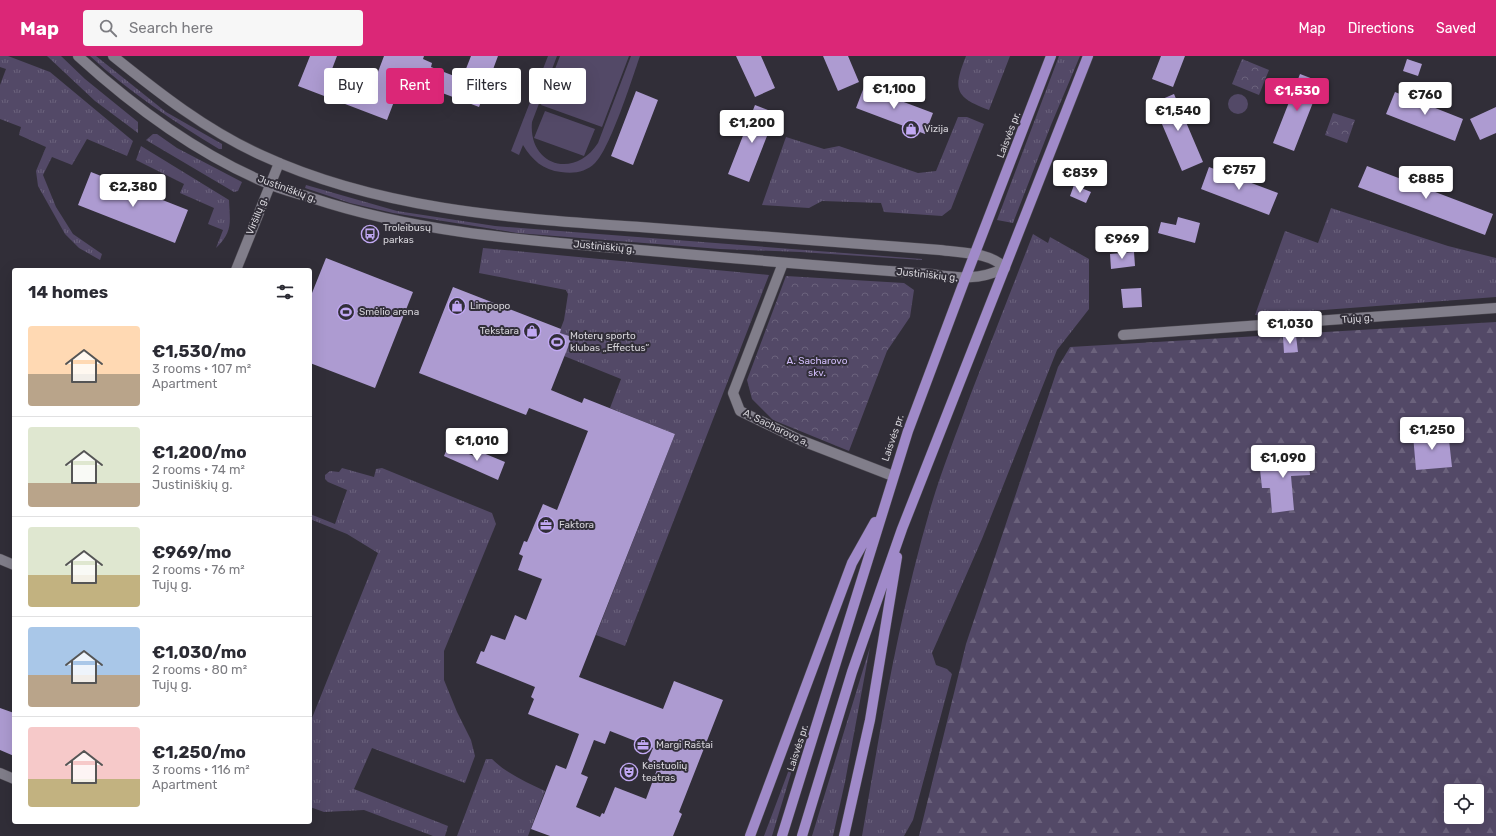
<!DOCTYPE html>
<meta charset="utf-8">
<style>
body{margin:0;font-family:Rubik,sans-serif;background:#f7f7f7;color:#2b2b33;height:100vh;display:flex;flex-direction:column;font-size:15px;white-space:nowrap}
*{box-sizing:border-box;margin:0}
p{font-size:13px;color:#7c7c81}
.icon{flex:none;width:22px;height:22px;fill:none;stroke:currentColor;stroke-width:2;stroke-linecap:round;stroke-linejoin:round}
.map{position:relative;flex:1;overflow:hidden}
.sheet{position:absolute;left:12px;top:212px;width:300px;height:556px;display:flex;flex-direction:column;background:#fff;border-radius:4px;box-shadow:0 4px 16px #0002}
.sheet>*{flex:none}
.top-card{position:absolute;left:324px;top:12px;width:380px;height:36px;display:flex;gap:8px}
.controls{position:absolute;left:1444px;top:728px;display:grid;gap:8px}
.controls a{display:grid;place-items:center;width:40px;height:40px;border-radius:4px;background:#fff;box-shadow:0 4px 16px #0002;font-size:20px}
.price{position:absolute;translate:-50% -34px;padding:0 9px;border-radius:4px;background:#fff;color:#222;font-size:13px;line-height:26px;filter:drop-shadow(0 1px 2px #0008)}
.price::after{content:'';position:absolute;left:50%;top:24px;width:12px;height:9px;margin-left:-6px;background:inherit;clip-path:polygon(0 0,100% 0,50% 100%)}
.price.on{background:#db2777;color:#fff}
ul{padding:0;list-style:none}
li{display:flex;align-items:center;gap:12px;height:100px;padding:0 16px}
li+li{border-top:1px solid #e1e1e2}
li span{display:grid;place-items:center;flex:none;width:112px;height:80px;border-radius:4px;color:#555}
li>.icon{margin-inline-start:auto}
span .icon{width:48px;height:48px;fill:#fffc;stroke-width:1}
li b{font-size:17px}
h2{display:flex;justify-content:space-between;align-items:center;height:48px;padding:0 16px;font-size:17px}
.tag{padding:0 14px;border-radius:4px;background:#fff;box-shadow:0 4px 16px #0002;font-size:14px;line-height:36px}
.tag.on{background:#db2777;color:#fff}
header{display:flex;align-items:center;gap:24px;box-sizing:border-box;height:56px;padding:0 20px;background:#db2777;color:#fff}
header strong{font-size:19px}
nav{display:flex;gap:22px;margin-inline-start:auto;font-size:14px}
.search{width:280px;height:36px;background:#f7f7f7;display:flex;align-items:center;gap:10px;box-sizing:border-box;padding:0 14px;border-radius:4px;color:#7c7c81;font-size:15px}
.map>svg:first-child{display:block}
.grass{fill:url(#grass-tufts)}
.forest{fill:url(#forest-firs);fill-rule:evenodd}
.park{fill:url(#park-crowns)}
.garden{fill:#534967}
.building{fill:#ad9bd1;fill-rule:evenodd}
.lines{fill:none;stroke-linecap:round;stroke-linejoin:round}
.minor-casing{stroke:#4e4b53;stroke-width:11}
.secondary-casing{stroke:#4e4b53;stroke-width:11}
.primary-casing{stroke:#4e4b53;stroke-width:11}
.minor{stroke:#817e8a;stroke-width:10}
.secondary{stroke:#817e8a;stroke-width:10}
.primary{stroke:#a08ac9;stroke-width:10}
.labels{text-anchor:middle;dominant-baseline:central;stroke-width:4;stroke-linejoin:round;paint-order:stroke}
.poi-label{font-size:10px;fill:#d5d3d9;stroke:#312e38;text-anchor:start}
.street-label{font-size:10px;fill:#d5d3d9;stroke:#312e38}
.park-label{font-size:10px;fill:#cfbbf8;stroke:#312e38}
</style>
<header>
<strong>Map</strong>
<div class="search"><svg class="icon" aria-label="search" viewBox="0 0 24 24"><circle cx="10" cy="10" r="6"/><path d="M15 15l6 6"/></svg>Search here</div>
<nav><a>Map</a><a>Directions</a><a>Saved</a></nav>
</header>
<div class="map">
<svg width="1496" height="780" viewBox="0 0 1496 780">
<defs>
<pattern id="grass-tufts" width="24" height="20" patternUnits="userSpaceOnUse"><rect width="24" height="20" fill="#534967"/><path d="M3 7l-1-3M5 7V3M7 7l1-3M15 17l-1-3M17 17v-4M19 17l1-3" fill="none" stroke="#6b627c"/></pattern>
<pattern id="forest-firs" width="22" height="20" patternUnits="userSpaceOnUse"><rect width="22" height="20" fill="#534967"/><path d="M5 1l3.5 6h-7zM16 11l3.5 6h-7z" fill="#6b627c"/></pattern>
<pattern id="park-crowns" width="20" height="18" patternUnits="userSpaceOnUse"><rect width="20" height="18" fill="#534967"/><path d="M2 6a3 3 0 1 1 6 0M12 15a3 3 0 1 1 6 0" fill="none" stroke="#6b627c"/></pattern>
</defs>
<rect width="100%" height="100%" fill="#312e38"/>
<path class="grass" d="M0 0H8L50 16 133 85 127 100 87 83 72 109 52 101 43 119 56 151 73 178 102 198 100 204 79 192 65 178 38 130 36 115 46 91 19 79 21 71 0 63V29L6 13 0 11Z
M47 0H61L85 23 138 66V77L95 45Z
M90 0H96L166 56 222 88V93H219C173 65 129 36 90 0Z
M966 0H1010L989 54C954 41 953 33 966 0Z
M1059 0H1080L1051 69 1013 167 997 164Z
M958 61H967L984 68 951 153 942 160 884 156 881 147 822 145 809 152 762 149 786 81 824 93 839 90 918 117 936 115Z
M153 78H157L177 92 242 126 238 135 234 136 146 84Z
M141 90 229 144C230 167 233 175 216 192L223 174 208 168 214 152 180 137 184 128 136 104Z
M306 129 397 155 495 170 922 203V204L800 196 720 193 517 177 393 157 350 147 305 132Z
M1331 152 1448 190 1496 202V241L1255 259 1285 175 1318 187Z
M1033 178 1048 187 1050 181 1089 203V253L1057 294 982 483 932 597 936 609 947 613 952 618 913 764 904 780H862C881 668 899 559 931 450 942 413 957 376 970 340 991 286 1012 232 1033 178Z
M483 192 769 219 625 590 596 579 675 378 610 352 621 323 564 300 571 281 559 277 564 264 568 238 566 234 479 217Z
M342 412 374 421 376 413 382 412 492 457 496 468 444 595V624L457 656 471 684 475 700 465 727 372 692 354 733 448 770 445 780H433L364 754 324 756 310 751V667L378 497 347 478 310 463V458L335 468 347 434 328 426 325 423V419L330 415 339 416Z
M870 591 845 726 833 780H812Z
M805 671 772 780H764Z
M486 703H492C507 718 526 726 545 735L528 780H457Z"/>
<path class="forest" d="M1496 266V780H919L966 588 1058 311 1070 291ZM1451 735H1477V761H1451Z"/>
<path class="park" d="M1242 3 1269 14 1259 39 1232 28Z
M1333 57 1355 64 1347 87 1325 79Z
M786 220 904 227 914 234 910 261 887 295 849 395 773 364 752 343 747 324Z"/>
<path class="garden" d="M548 0H557L532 66C528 109 574 124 598 87L631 0H640C632 23 610 93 595 107 586 116 574 118 561 116 543 114 532 104 523 89L519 99 511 95Z
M560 0H629L602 71 541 49Z
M1228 48a10 10 0 1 1 20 0a10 10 0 1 1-20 0Z
M545 55 595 73 584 100 534 82Z"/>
<path class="building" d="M310 0H337L329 21 370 37 384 0H424L423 3 432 7 431 11 462 23 471 0H498L479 51 403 22 387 64 298 30Z
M736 0H761L775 32 755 41Z
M823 0H848L859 26 838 35Z
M1161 0H1185L1173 31 1152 23Z
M1407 3 1422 8 1418 20 1403 15Z
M1300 18 1321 26 1294 95 1273 87Z
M864 31 933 57 925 78 856 52Z
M636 35 658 44 633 109 611 100Z
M1395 36 1463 63 1455 85 1386 58Z
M1174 38 1203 106 1182 115 1153 47Z
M755 49 776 57 749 126 728 118Z
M1496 51V77L1480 84 1470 63Z
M1367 110 1493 158 1485 179 1358 131Z
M1209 111 1278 137 1269 159 1201 133Z
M91 116 188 154 175 187 78 149Z
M1074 129 1091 136 1086 147 1070 140Z
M1178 161 1200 167 1195 187 1158 177 1161 166 1176 169Z
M1134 196 1135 210 1111 213 1110 198Z
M326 202 413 236 375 332 310 307V242Z
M453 231 561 273 560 277 572 281 551 334 582 347 584 342 675 378 579 621 663 653 674 625 723 644 679 756 682 758 673 780H550L531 773 556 709 566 713 579 678 528 658 534 643 531 641 535 631 476 607 481 595 484 596 491 579 505 584 515 559 526 564 542 523 518 514 523 500 519 498 524 485 527 486 543 448 557 454 588 375 529 352 526 359 419 317ZM610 675 653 692 647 706 658 711 646 743 615 731 604 758 602 757 600 761 576 751 588 721 581 718 594 684 605 688Z
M1141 232 1142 251 1123 252 1121 233Z
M1296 280 1298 296 1284 297 1283 281Z
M1448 375 1452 411 1416 414 1413 379Z
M448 390 474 400 476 394 505 406 498 424 444 400Z
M1308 399 1310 419 1291 420 1294 454 1272 457 1270 432H1262L1259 404Z
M0 652 14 657V700L0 694Z"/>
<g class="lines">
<defs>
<path id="minor" d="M783 207 733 337 740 355 800 384 893 420
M236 214 279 107
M1123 279 1496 252
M0 503 14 509
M0 717 14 723"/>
<path id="secondary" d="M78 0C135 52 197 98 269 128 282 134 297 137 312 142 414 176 521 184 628 193 729 202 830 211 931 218 959 222 978 225 1005 212 990 196 961 197 940 194 840 186 740 179 640 171 510 162 380 154 261 99 206 74 159 37 113 0"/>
<path id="primary" d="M750 780 852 507 875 466
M782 780 908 375 965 223 1051 0
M802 780 852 616 902 473 1088 0
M844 780 870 664 897 501"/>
</defs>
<use href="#minor" class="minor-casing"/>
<use href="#secondary" class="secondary-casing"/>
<use href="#primary" class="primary-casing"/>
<use href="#minor" class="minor"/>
<use href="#secondary" class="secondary"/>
<use href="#primary" class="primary"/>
</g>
<defs>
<symbol id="shop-ring" viewBox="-11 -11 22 22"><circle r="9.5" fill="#312e38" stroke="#c1a8f3" stroke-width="1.5"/><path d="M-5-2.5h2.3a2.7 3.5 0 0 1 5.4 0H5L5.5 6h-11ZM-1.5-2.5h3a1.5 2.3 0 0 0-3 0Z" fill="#c1a8f3"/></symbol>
<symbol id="bus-ring" viewBox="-11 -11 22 22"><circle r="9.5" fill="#312e38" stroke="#c1a8f3" stroke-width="1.5"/><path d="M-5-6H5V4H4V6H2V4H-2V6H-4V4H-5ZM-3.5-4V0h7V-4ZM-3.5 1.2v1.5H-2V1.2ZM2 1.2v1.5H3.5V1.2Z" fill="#c1a8f3"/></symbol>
<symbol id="stadium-ring" viewBox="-11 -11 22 22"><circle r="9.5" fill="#312e38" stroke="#c1a8f3" stroke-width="1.5"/><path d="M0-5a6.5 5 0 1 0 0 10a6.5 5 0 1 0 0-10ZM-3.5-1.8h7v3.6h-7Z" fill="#c1a8f3"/></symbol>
<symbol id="office-ring" viewBox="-11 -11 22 22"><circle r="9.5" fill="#312e38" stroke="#c1a8f3" stroke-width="1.5"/><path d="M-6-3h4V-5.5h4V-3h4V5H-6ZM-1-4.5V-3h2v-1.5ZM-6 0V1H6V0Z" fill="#c1a8f3"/></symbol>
<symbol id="theatre-ring" viewBox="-11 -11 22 22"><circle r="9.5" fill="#312e38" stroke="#c1a8f3" stroke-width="1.5"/><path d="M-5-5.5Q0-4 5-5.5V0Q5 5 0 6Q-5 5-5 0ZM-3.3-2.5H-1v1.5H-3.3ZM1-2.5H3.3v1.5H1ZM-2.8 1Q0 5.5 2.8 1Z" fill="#c1a8f3"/></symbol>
</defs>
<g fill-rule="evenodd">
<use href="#shop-ring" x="901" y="63" width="20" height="20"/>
<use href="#bus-ring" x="360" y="168" width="20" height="20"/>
<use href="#shop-ring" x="447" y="240" width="20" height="20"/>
<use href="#stadium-ring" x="336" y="246" width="20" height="20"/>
<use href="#shop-ring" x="522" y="265" width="20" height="20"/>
<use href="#stadium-ring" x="547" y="276" width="20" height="20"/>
<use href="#office-ring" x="536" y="459" width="20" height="20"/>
<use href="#office-ring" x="633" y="679" width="20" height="20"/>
<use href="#theatre-ring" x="619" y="706" width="20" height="20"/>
</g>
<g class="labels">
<g class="poi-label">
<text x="924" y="73">Vizija</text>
<text x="383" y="172">Troleibusų<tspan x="383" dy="12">parkas</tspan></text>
<text x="470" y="250">Limpopo</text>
<text x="359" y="256">Smėlio arena</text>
<text x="519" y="275" text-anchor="end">Tekstara</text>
<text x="570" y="280">Moterų sporto<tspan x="570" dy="12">klubas „Effectus“</tspan></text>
<text x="559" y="469">Faktora</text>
<text x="656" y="689">Margi Raštai</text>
<text x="642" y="710">Keistuolių<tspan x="642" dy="12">teatras</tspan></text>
</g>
<g class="street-label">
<text transform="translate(1009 79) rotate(-69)">Laisvės pr.</text>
<text transform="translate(287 133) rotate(20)">Justiniškių g.</text>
<text transform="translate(257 160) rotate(-68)">Viršilų g.</text>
<text transform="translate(604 191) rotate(5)">Justiniškių g.</text>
<text transform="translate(927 219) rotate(6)">Justiniškių g.</text>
<text transform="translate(1357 263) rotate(-4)">Tujų g.</text>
<text transform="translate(776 372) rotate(26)">A. Sacharovo a.</text>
<text transform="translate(893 382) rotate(-71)">Laisvės pr.</text>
<text transform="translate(798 692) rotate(-72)">Laisvės pr.</text>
</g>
<g class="park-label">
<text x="817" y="305">A. Sacharovo<tspan x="817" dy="12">skv.</tspan></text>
</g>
</g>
</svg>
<div class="controls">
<a><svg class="icon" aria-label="locate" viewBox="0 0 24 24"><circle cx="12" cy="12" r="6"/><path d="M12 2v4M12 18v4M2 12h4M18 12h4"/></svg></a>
</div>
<b class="price" style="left:894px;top:54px">€1,100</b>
<b class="price on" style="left:1297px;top:56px">€1,530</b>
<b class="price" style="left:1425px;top:60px">€760</b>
<b class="price" style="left:1178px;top:76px">€1,540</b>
<b class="price" style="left:752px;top:88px">€1,200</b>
<b class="price" style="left:1239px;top:135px">€757</b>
<b class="price" style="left:1080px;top:138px">€839</b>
<b class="price" style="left:1426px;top:144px">€885</b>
<b class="price" style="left:133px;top:152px">€2,380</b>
<b class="price" style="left:1122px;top:204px">€969</b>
<b class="price" style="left:1290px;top:289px">€1,030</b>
<b class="price" style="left:1432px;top:395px">€1,250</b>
<b class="price" style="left:477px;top:406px">€1,010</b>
<b class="price" style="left:1283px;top:423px">€1,090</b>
<div class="top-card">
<a class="tag">Buy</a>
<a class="tag on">Rent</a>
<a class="tag">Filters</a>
<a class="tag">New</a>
</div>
<section class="sheet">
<h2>14 homes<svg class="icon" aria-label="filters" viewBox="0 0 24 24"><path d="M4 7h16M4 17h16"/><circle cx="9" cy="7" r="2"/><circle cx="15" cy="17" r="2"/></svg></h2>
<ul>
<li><span style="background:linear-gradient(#ffd9b3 60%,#b9a48a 0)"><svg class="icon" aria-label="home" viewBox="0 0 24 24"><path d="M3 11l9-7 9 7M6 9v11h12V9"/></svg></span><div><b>€1,530/mo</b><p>3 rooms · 107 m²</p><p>Apartment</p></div></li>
<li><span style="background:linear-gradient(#dfe7d0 70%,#b9a48a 0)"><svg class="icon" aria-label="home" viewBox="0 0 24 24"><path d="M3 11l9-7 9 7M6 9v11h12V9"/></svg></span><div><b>€1,200/mo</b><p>2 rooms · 74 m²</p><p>Justiniškių g.</p></div></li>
<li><span style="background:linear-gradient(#dfe7d0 60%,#c2b280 0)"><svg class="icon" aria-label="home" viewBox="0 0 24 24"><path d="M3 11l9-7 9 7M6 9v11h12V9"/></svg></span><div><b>€969/mo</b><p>2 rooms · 76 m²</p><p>Tujų g.</p></div></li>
<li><span style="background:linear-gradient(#a9c7e8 60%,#b9a48a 0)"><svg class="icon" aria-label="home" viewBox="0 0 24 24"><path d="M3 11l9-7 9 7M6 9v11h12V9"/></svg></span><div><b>€1,030/mo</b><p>2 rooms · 80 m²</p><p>Tujų g.</p></div></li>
<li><span style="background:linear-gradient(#f6c9c9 65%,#c2b280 0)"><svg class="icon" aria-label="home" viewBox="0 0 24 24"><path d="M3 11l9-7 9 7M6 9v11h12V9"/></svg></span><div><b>€1,250/mo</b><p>3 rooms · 116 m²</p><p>Apartment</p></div></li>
</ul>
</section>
</div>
